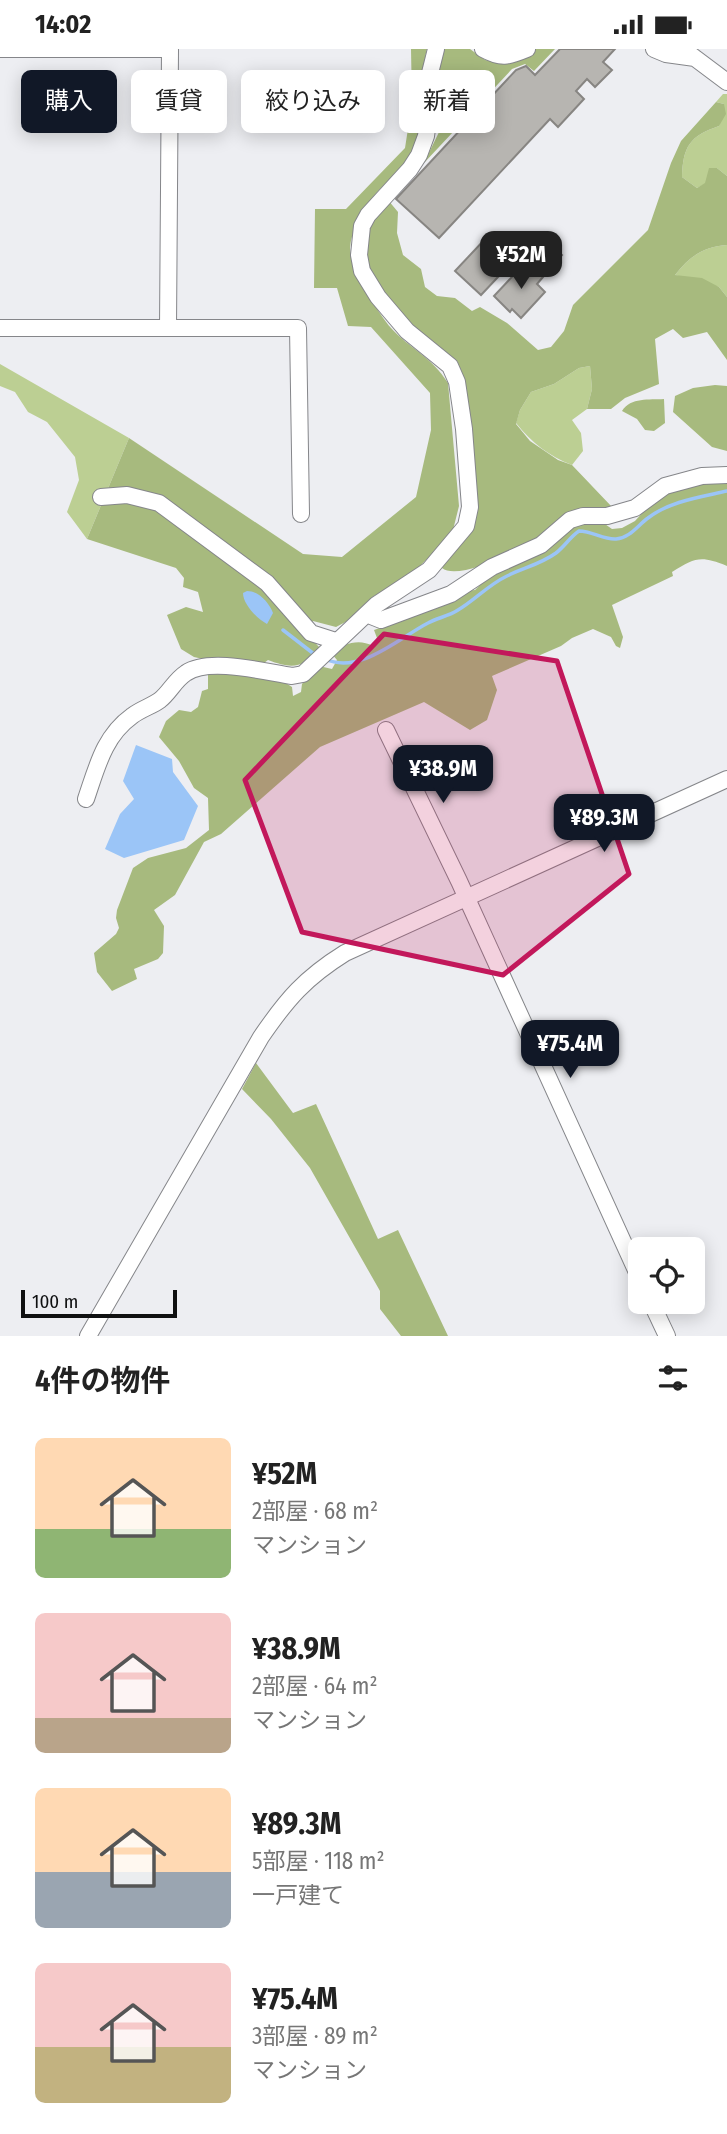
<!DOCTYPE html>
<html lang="ja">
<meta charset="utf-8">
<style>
body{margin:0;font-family:"Fira Sans Condensed","Noto Sans JP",sans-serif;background:#f6f6f6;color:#222;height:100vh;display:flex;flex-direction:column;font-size:26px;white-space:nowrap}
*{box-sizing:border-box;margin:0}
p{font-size:23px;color:#767676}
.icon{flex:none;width:38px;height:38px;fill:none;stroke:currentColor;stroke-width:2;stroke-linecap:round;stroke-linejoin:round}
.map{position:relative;height:1287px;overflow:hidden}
.panel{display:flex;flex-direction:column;background:#fff;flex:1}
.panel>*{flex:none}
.guide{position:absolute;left:21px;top:21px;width:686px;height:63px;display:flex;gap:14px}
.buttons{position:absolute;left:628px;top:1188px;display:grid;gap:14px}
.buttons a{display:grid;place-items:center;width:77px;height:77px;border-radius:10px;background:#fff;box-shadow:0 4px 18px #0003;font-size:35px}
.scale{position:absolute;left:21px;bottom:18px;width:156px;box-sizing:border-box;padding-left:7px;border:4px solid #0f1011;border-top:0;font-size:19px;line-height:24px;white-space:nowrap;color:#0f1011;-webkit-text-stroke:5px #edeef2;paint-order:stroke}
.price{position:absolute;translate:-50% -60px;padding:0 16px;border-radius:14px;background:#111827;color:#fff;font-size:23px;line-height:46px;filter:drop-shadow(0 2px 4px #0008)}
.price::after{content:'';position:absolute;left:50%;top:42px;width:21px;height:16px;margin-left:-10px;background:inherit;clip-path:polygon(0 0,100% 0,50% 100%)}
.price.on{background:#222;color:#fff}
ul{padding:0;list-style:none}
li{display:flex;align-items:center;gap:21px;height:175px;padding:0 35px}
li span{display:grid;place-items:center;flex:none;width:196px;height:140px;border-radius:10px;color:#555}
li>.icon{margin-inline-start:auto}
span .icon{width:84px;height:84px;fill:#fffc;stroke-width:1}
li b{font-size:30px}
h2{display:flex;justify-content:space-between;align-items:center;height:84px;padding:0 35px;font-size:30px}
.tag{padding:0 24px;border-radius:10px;background:#fff;box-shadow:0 4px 18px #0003;font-size:24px;line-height:63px}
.tag.on{background:#111827;color:#fff}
.status{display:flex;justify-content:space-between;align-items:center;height:49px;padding:0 35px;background:#fff;direction:ltr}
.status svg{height:19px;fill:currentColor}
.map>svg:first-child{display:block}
.green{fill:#bccf93}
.forest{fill:#a7ba7e}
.water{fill:#9bc5f7}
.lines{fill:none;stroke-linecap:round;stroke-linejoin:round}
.stream{stroke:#9bc5f7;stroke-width:3.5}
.building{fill:#b7b5b1;stroke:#878582;stroke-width:2}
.minor-casing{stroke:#85868a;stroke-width:18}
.minor{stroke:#fff;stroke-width:16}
.marked{fill:#c2185b;fill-opacity:0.2;stroke:#c2185b;stroke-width:5;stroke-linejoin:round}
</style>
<div class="status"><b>14:02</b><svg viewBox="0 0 49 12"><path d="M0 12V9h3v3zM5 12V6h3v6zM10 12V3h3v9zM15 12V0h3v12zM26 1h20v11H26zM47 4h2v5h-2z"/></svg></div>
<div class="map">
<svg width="727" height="1287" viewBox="0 0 727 1287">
<rect width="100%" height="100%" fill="#edeef2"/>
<path class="green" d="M723 45H727V127L717 119 705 135 697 139 682 128C683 97 690 87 719 77L724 55 716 53Z
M727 196V248L719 238 675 226C690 207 703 198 727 196Z
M0 315 129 389 87 490 67 463 79 431 75 408 47 373 28 363 15 343 0 337Z
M590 317 592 340 587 360 572 371 581 384 583 402 572 416C549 407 532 394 516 374L520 361 531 343 554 335 579 319Z"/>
<path class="forest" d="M411 0H427C418 32 429 61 421 90 413 118 386 129 371 151 362 165 351 182 350 199 350 219 378 264 391 279 410 300 431 307 448 334L459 457 452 485 409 528 374 547 353 569 336 578 313 572 304 582 320 599C302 620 292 620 268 611L260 617 226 615 194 608 181 600 167 566 186 558 203 563 198 543 183 538 184 529 176 519 87 490 129 389 303 505 342 508 416 448 431 381 430 344 371 278 348 277 337 239H314L315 160H346L405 99 412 54Z
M440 0H470L485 11 496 13 534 0H555L534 22 525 15 512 20 424 114 440 81 441 69 437 56 435 24Z
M716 53 724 55 726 65 719 77C690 87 683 97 682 128L697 139 705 134 709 119H717L727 127V196C703 198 690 207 675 226L702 229 719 238 727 248V311L707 283 683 289 673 280 655 290 659 335 625 349 611 360H587L592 340 590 317 579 319 554 335 531 343 520 361 516 375 530 392 558 411 572 416 612 458C602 459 588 458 579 462 569 466 561 476 553 482 534 494 460 534 442 519L441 513 476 442 461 321 457 312 419 286 382 246 365 212 368 175 388 151 398 163 397 184 403 206 421 220 425 238 437 247 455 249 472 262 480 258 507 274 538 301 551 298 564 282 573 256 648 181 671 114 681 92Z
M715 336 727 337V402L712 398 673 363 675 347 693 339Z
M664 350 665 374 654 382 645 381 637 370 622 362C631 348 649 351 664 350Z
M727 428V517C700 506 695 509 672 523L673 527 612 556 623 588 620 599 616 597 611 588 593 580 572 589 561 597 492 627 497 641 487 671 470 681 424 653 320 698 221 785 204 793 175 846 154 861 164 877 163 904 158 910 134 920 137 930 112 942 97 923 94 904 116 885 119 879 116 869 117 861 133 819 148 809 186 799 209 781 208 749 194 739 179 712 159 688 166 672 179 661 191 663 198 658 202 642 208 640V626L214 623C240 627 270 623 292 638L293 647 301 643 302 635 319 617 332 620 337 611 331 604C344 595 358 589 373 597L377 589 374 581C405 571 435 555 466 542L475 541 484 532 574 475 602 473 612 480 622 479 635 472 655 450 704 431Z
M256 1014 293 1064 316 1055 378 1190 398 1181 448 1287H401L380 1260V1242L310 1119 271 1070 242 1040Z"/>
<path class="water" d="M247 542C259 542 269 554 273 564L267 575C257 570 243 555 243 544Z
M136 696 172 710 173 723 198 757 184 791 124 809 105 800 120 765 134 750 123 732Z"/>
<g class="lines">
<path class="stream" d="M283 581 314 605
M325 610C360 626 399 589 428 574 437 569 449 567 458 561 475 551 488 536 507 527 523 519 541 515 556 504 565 497 570 488 579 482 592 482 604 491 616 490 630 489 638 476 648 469 670 452 701 448 727 442"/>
</g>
<path class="building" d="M560 0H615L603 13 612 21 595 38 587 30 576 42 584 50 558 78 550 70 439 189 396 150 516 21 526 17 535 26Z
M487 188 513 212 481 246 455 222Z
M544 189 562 206 552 217 534 200Z
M526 213 543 228 537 235 545 243 521 269 512 260 510 263 494 247Z"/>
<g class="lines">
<defs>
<path id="minor" d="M0 0H170
M483 0C501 10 508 8 527 0
M654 0 666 5 695 9
M683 0 727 33
M0 279H168L170 1
M168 279H298L301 465
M101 448 127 446 159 454 267 534 311 584 336 592
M371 562V567L381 571 451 545 492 518 541 496 570 471 583 467H607L635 459 665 437 702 427 727 426
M386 681 459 832 640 1230
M86 750C97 718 104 687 132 667 141 660 152 657 160 651 170 643 175 631 186 624 209 608 265 623 292 627L303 625 376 556 429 521 466 477 470 458 464 380 457 333 450 317 407 282 378 248 362 222 359 206 362 177 368 166 410 120 419 106 426 87 429 66 428 32 436 0
M651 1253 667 1287
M88 1287 261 988C287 950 305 929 345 904L727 730"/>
</defs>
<use href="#minor" class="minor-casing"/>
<use href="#minor" class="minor"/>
</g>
<path class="marked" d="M384 585 557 612 629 825 503 926 302 883 245 731Z"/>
</svg>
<div class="buttons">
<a><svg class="icon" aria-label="locate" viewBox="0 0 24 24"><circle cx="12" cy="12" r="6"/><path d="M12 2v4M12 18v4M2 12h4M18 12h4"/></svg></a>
</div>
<div class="scale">100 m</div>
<b class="price on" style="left:521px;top:242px">¥52M</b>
<b class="price" style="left:443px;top:756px">¥38.9M</b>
<b class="price" style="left:604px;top:805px">¥89.3M</b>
<b class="price" style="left:570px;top:1031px">¥75.4M</b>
<div class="guide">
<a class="tag on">購入</a>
<a class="tag">賃貸</a>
<a class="tag">絞り込み</a>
<a class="tag">新着</a>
</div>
</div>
<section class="panel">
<h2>4件の物件<svg class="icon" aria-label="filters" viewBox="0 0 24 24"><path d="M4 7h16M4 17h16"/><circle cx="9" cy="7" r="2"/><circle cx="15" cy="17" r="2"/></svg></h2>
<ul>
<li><span style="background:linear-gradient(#ffd9b3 65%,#8fb573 0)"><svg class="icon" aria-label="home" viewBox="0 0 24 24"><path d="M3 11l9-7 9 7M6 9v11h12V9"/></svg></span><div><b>¥52M</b><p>2部屋 · 68 m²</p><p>マンション</p></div></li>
<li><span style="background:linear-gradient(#f6c9c9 75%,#b9a48a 0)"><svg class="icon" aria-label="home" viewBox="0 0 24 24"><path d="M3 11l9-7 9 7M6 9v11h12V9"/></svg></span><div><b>¥38.9M</b><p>2部屋 · 64 m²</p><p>マンション</p></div></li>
<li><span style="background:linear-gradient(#ffd9b3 60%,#9aa5b1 0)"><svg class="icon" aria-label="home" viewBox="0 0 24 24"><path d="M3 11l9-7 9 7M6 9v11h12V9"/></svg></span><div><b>¥89.3M</b><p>5部屋 · 118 m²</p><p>一戸建て</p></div></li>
<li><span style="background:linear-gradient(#f6c9c9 60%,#c2b280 0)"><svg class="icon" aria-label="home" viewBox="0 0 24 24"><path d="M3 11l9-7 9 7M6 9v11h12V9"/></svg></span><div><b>¥75.4M</b><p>3部屋 · 89 m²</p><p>マンション</p></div></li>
</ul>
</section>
